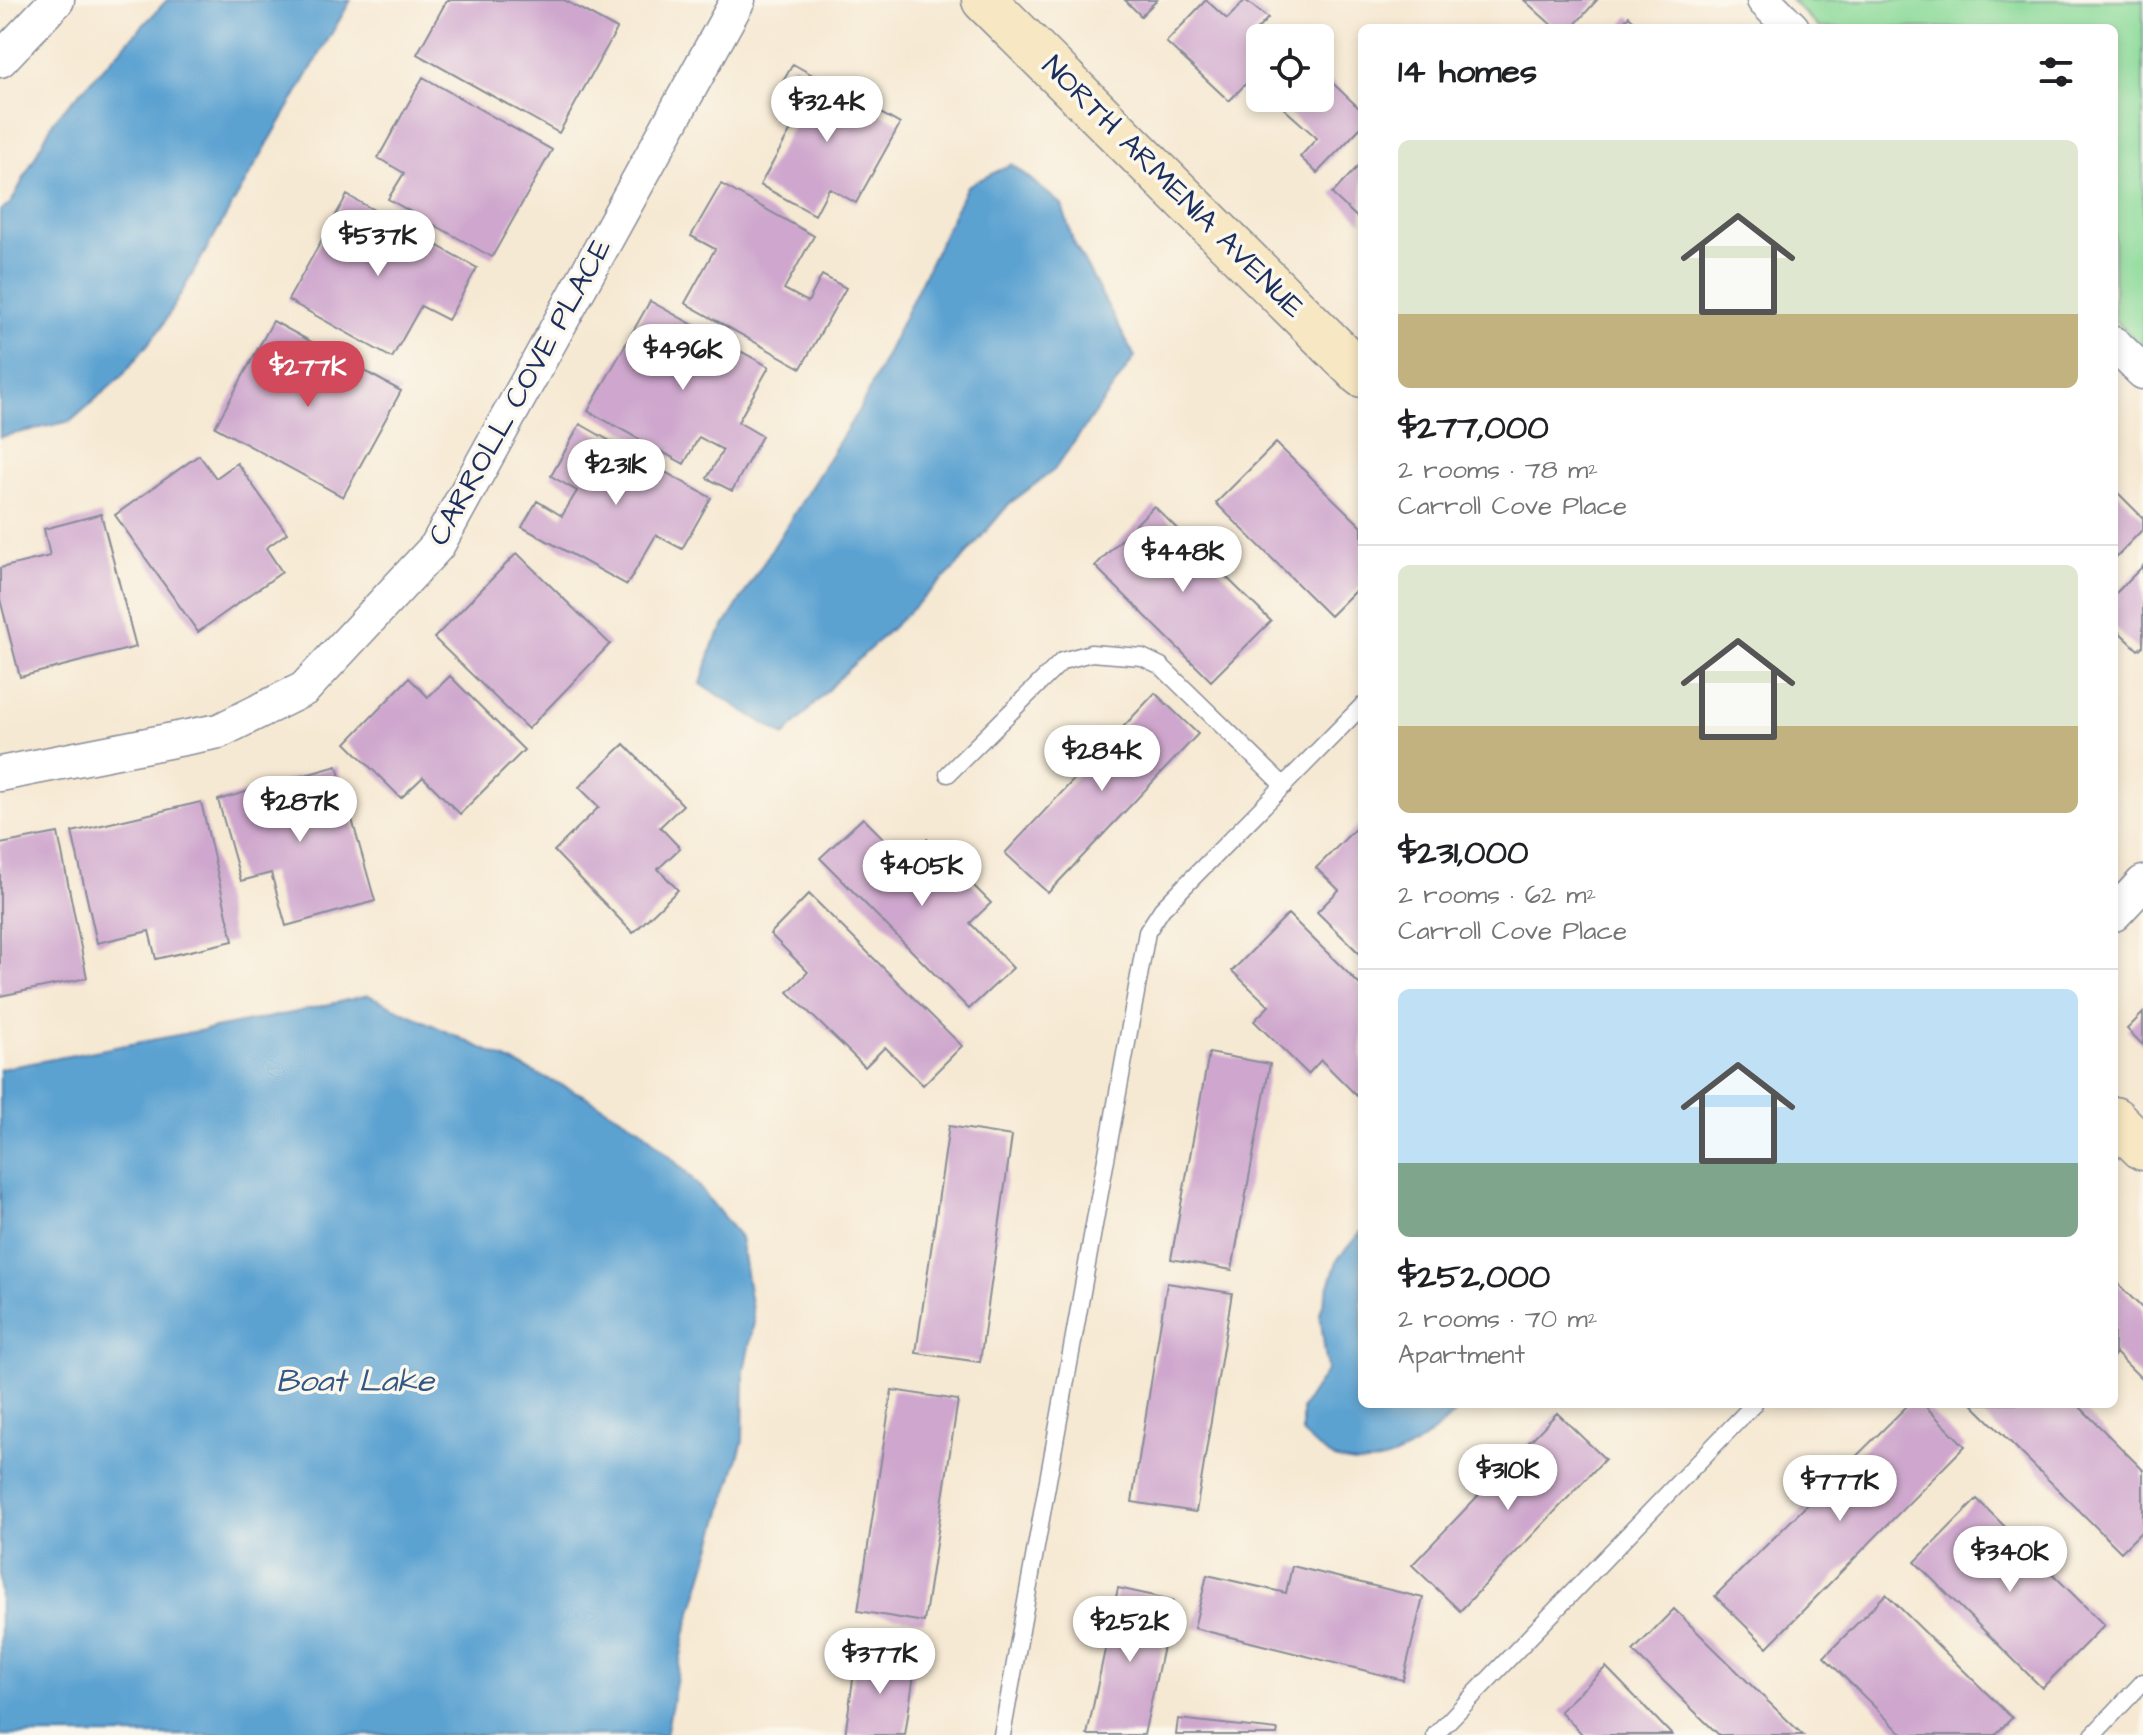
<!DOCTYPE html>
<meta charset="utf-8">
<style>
body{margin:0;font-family:"Architects Daughter",sans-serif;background:#f6f6f6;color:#202124;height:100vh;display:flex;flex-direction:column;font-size:30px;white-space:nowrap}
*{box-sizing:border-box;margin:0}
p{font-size:26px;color:#757577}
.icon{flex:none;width:44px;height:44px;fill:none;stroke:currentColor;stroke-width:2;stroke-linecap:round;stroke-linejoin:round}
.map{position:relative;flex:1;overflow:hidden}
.drawer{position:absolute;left:1358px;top:24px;width:760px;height:1384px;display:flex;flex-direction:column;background:#fff;border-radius:12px;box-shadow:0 4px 12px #0003}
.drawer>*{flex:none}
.buttons{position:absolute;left:1246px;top:24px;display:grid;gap:16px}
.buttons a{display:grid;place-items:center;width:88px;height:88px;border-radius:12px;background:#fff;box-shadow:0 4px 12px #0003;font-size:40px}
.price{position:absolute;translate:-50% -68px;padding:0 18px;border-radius:28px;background:#fff;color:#222;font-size:26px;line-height:52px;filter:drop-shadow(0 2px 4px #0008)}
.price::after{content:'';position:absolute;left:50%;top:48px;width:24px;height:18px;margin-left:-12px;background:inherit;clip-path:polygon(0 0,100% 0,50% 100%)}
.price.on{background:#d1495b;color:#fff}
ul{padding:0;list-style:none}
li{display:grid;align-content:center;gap:16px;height:424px;padding:0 40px}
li+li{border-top:2px solid #e0e0e0}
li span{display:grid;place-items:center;height:248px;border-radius:12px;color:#555}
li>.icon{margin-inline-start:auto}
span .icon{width:144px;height:144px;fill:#fffc;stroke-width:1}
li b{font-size:34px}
h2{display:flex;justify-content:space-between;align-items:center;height:96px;padding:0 40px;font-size:34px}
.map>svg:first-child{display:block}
.green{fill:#8bda99;stroke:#53847c;stroke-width:2}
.water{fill:#5ba2d1;stroke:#3b6898;stroke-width:2}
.building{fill:#cfa7ce}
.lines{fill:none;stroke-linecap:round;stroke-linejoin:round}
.service-casing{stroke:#888c98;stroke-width:19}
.minor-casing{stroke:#888c98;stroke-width:37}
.secondary-casing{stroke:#888c98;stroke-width:47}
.service{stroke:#fff;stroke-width:16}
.minor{stroke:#fff;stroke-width:34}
.secondary{stroke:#f7e8c3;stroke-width:44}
.labels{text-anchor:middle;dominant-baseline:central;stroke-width:7;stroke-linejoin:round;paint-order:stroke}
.street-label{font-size:30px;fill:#1b2f5e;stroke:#fbf7ec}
.water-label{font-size:32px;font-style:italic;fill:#315786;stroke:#fbf7ec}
</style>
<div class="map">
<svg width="2143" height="1735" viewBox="0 0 2143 1735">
<rect width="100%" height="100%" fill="#fbf7ec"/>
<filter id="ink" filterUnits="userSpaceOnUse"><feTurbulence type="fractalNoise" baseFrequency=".0125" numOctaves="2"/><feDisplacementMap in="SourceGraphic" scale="16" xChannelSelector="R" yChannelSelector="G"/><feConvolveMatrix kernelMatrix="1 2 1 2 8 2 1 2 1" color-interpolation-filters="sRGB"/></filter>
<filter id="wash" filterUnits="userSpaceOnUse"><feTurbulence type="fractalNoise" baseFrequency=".006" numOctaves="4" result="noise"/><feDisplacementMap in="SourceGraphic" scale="32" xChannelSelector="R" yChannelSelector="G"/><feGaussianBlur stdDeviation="1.8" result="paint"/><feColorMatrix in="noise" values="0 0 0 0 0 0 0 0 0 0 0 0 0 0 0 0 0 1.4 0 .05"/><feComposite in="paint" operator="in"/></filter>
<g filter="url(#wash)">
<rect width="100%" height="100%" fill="#f6e9d3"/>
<path class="green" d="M1791 0H2143V348L2114 319V28H1819Z"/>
<path class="water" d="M167 0H351L161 328 123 375 71 421 0 437V210L11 203 54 120Z
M1012 164 1062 205 1073 241 1135 357 1054 470 1009 504 955 568 841 676 784 736 701 684 713 644 862 405 967 186Z
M368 995 585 1096 641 1129 689 1175 740 1237 754 1322 744 1371 743 1441 685 1635 666 1735H0V1069L292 1013Z
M1362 1230V1404H1464C1430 1439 1383 1479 1332 1457 1321 1452 1311 1441 1302 1433V1408L1327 1370 1320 1313 1338 1259Z"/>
<g id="blocks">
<path class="building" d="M447 0H564L617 29 559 133 417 54Z
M1125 0H1157L1141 16Z
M1206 0 1227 19 1245 0 1268 18 1248 39 1260 50V69L1229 101 1166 42Z
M1524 0H1597L1572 28H1555Z
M1629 16 1641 28H1618Z
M793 64 900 124 856 203 829 188 815 215 760 185 805 105 778 90Z
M1320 71 1362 111V126L1317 173 1300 157 1317 138 1281 106 1289 98H1320Z
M423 77 552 150 492 257 388 199 404 173 378 158Z
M1362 162V222L1332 194Z
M721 184 814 236 784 289 808 302 822 275 846 288 801 368 685 303 715 249 691 236Z
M347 195 477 268 448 320 421 306 392 358 288 300Z
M650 301 769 367 738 422 762 436 732 491 707 478 723 450 699 437 684 464 588 411Z
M273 321 401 391 343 497 215 427Z
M580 424 711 498 682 549 656 535 627 585 522 527 537 501 562 516 577 491 551 476Z
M1276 443 1362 527V584L1330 616 1216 503Z
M199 455 216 478 237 463 287 533 266 548 282 572 198 632 115 515Z
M2114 489 2143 518V529L2114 559Z
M1154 506 1271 621 1211 681 1095 566Z
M101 514 136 647 20 677 0 599V568L50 556 44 529Z
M517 553 610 644 528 729 434 638Z
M2143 566V646L2138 650 2114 627V595Z
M450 676 524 750 460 814 423 777 401 798 346 743 409 678 428 697Z
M1155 693 1198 734 1048 893 1005 853Z
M624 744 683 805 660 827 680 848 658 869 678 890 633 933 554 851 599 807 579 787Z
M337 766 375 901 286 926 271 873 241 881 218 800Z
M201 802 233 941 156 959 149 931 97 943 72 832Z
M863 818 905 860 927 839 991 903 970 923 1013 968 969 1009 820 858Z
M1362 822V956L1317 912 1339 890 1316 868Z
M58 833 87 978 0 996V844Z
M809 894 962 1046 923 1085 885 1047 865 1067 788 992 808 972 770 934Z
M1288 914 1362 987V1091L1357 1096 1321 1060 1308 1074 1254 1021 1269 1006 1232 971Z
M2143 1013V1045L2127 1029Z
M1209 1053 1270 1064 1232 1270 1171 1259Z
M949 1126 1012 1136 980 1362 916 1353Z
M2114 1280 2143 1309V1380L2116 1353 2114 1356Z
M1167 1283 1232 1293 1196 1512 1132 1502Z
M892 1390 958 1400 924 1622 858 1611Z
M1909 1404H1923L1965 1446 1767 1647 1715 1596Z
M1972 1404H2077L2143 1470V1530L2121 1552Z
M1557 1413 1605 1459 1460 1611 1412 1565Z
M1977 1499 2104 1625 2042 1688 1915 1562Z
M1292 1566 1423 1598 1403 1680 1194 1628 1207 1575 1286 1593Z
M1118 1588 1173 1600 1144 1735H1087Z
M1886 1594 2012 1718 1995 1735H1903L1824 1657Z
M1674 1609 1755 1689 1803 1735H1719L1694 1711 1633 1651Z
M857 1652 916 1661 905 1735H845Z
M1606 1667 1646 1708 1672 1735H1583L1560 1711Z
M1178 1719 1278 1730 1277 1735H1176Z"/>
</g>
</g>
<g filter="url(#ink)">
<use href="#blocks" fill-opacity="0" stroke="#888c98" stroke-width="2"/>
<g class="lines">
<defs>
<path id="service" d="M948 774 1062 661 1091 653 1142 657 1161 666 1284 786
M1002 1735 1147 932 1162 909 1362 706
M1435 1735 1754 1404
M2093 1735 2143 1682"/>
<path id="minor" d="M1764 0 1792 28
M0 60 57 0
M2114 344 2143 372
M0 774 219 731 304 689 437 546 738 0
M2114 914 2143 883"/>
<path id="secondary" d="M984 0 1362 375
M2114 1119 2143 1148"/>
</defs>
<use href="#service" class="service-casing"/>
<use href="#minor" class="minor-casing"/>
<use href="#secondary" class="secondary-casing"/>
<use href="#service" class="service"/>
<use href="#minor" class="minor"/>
<use href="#secondary" class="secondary"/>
</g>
</g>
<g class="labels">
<g class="street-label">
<text transform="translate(1173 187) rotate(45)">NORTH ARMENIA AVENUE</text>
<text transform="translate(520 392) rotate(-61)">CARROLL COVE PLACE</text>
</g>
<g class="water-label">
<text x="355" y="1381">Boat Lake</text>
</g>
</g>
</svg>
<div class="buttons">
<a><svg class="icon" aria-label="locate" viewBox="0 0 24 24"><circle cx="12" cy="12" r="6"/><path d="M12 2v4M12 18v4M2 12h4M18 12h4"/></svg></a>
</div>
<b class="price" style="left:827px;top:144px">$324K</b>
<b class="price" style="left:378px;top:278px">$537K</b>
<b class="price" style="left:683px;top:392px">$496K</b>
<b class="price on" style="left:308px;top:409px">$277K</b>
<b class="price" style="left:616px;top:507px">$231K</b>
<b class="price" style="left:1183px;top:594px">$448K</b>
<b class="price" style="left:1102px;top:793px">$284K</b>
<b class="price" style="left:300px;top:844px">$287K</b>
<b class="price" style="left:922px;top:908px">$405K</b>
<b class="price" style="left:1508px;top:1512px">$310K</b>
<b class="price" style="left:1840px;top:1523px">$777K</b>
<b class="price" style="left:2010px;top:1594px">$340K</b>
<b class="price" style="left:1130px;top:1664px">$252K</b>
<b class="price" style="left:880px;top:1696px">$377K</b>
<section class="drawer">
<h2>14 homes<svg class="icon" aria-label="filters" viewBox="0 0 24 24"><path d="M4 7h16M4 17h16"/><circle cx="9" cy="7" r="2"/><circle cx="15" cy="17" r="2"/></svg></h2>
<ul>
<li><span style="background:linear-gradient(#dfe7d0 70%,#c2b280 0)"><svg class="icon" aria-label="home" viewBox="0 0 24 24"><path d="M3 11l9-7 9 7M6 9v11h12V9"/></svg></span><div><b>$277,000</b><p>2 rooms · 78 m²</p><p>Carroll Cove Place</p></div></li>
<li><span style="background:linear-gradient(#dfe7d0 65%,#c2b280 0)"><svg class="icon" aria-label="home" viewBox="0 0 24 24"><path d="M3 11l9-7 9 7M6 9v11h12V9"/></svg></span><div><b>$231,000</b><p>2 rooms · 62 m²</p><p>Carroll Cove Place</p></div></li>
<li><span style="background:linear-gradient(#bfe0f5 70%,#7fa58c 0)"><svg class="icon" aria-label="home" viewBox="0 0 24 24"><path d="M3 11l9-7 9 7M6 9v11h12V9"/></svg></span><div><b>$252,000</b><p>2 rooms · 70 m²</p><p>Apartment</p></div></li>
</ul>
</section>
</div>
